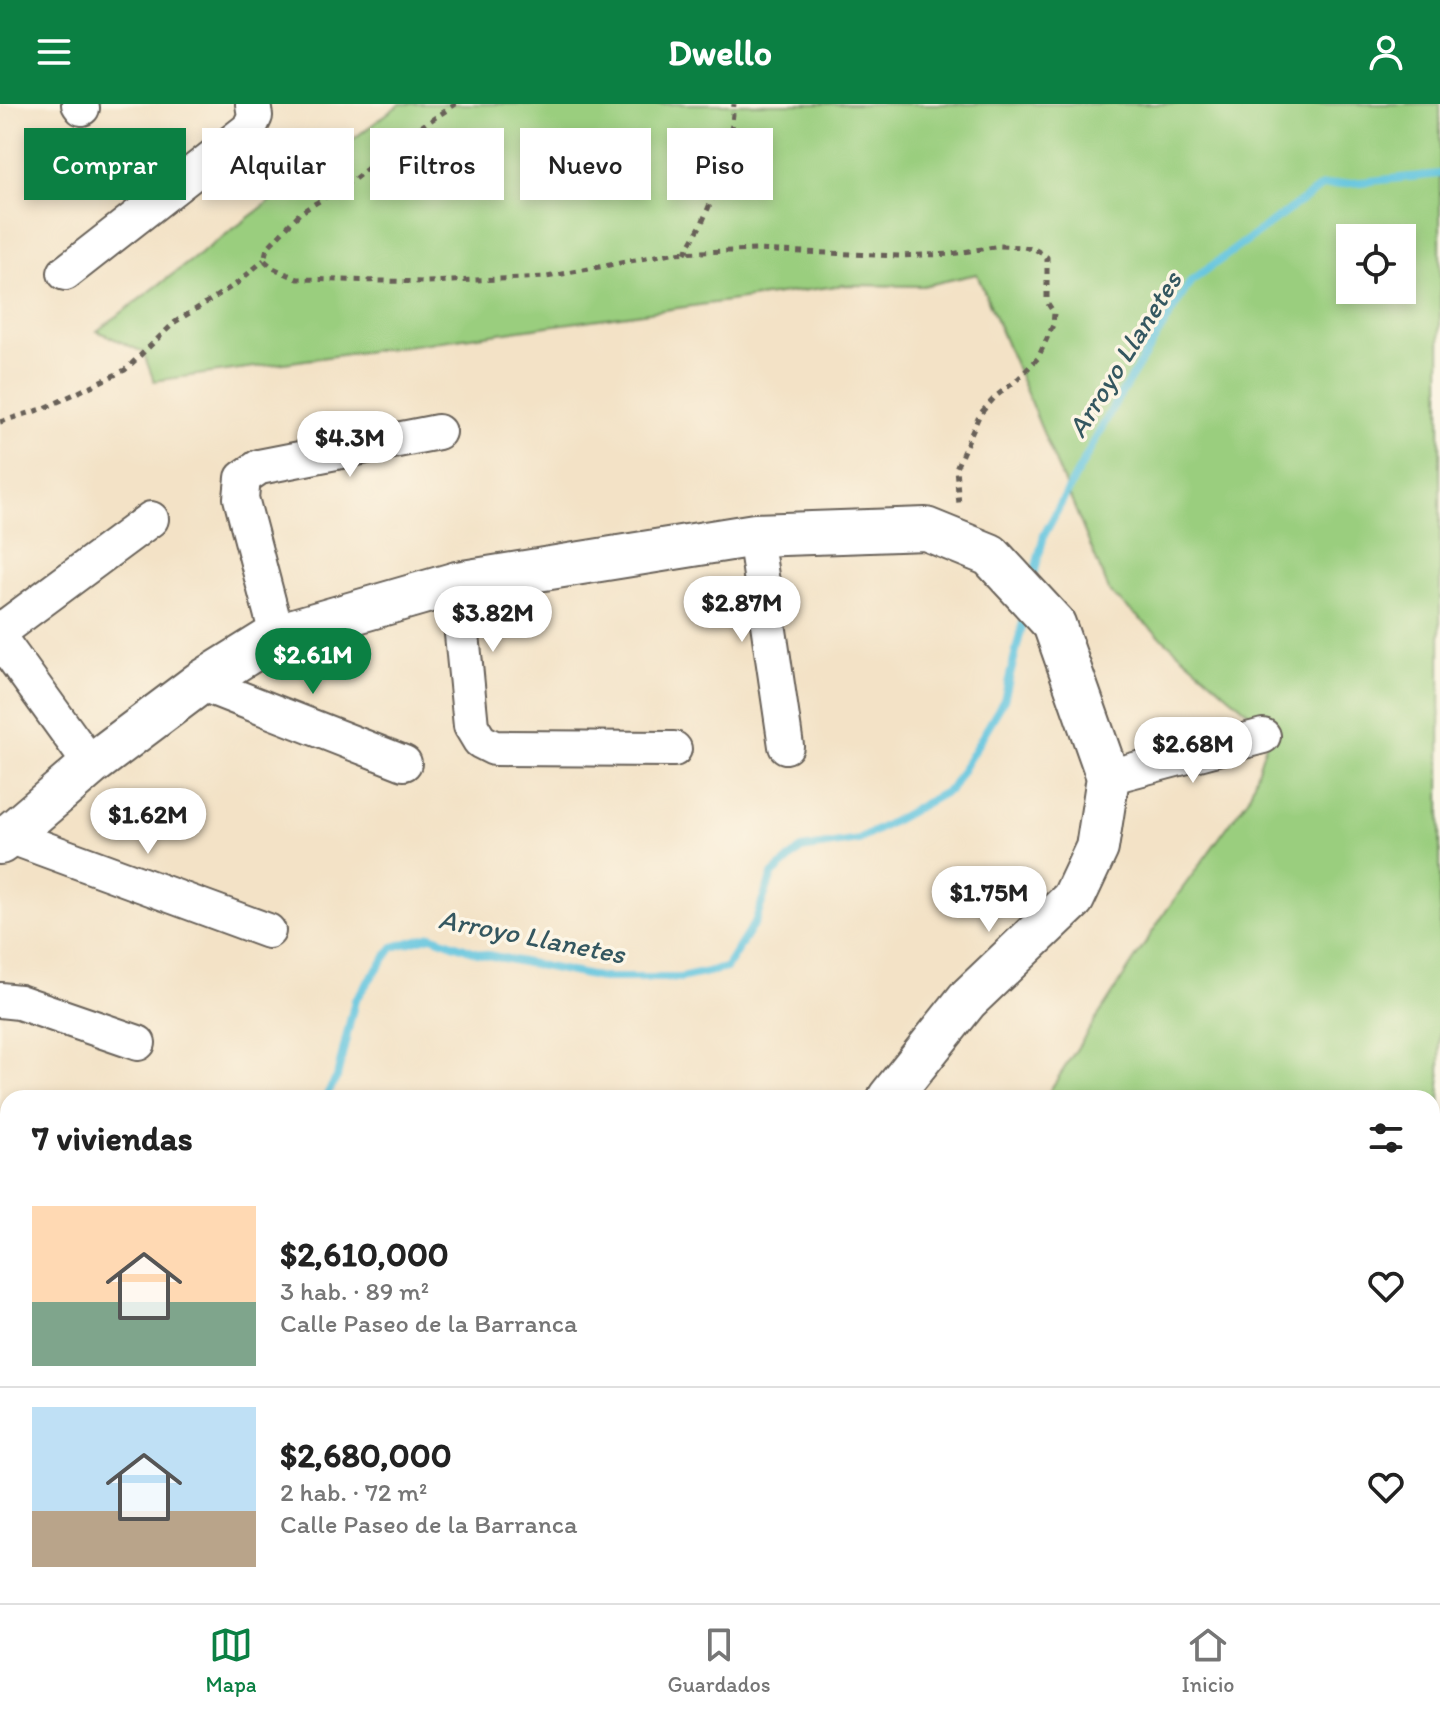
<!DOCTYPE html>
<html lang="es">
<meta charset="utf-8">
<style>
body{margin:0;font-family:Itim,sans-serif;background:#f2f2f2;color:#222;height:100vh;display:flex;flex-direction:column;font-size:30px;white-space:nowrap}
*{box-sizing:border-box;margin:0}
p{font-size:26px;color:#767676}
.icon{flex:none;width:44px;height:44px;fill:none;stroke:currentColor;stroke-width:2;stroke-linecap:round;stroke-linejoin:round}
.map{position:relative;flex:1;overflow:hidden}
.drawer{position:absolute;left:0px;top:986px;width:1440px;height:514px;display:flex;flex-direction:column;background:#fff;border-radius:24px 24px 0 0;box-shadow:0 4px 12px #0003}
.drawer>*{flex:none}
.banner{position:absolute;left:24px;top:24px;width:800px;height:72px;display:flex;gap:16px}
.fabs{position:absolute;left:1336px;top:120px;display:grid;gap:16px}
.fabs a{display:grid;place-items:center;width:80px;height:80px;border-radius:0px;background:#fff;box-shadow:0 4px 12px #0003;font-size:40px}
.price{position:absolute;translate:-50% -68px;padding:0 18px;border-radius:28px;background:#fff;color:#222;font-size:26px;line-height:52px;filter:drop-shadow(0 2px 4px #0008)}
.price::after{content:'';position:absolute;left:50%;top:48px;width:24px;height:18px;margin-left:-12px;background:inherit;clip-path:polygon(0 0,100% 0,50% 100%)}
.price.current{background:#0b8043;color:#fff}
ul{padding:0;list-style:none}
li{display:flex;align-items:center;gap:24px;height:200px;padding:0 32px}
li+li{border-top:2px solid #e0e0e0}
li span{display:grid;place-items:center;flex:none;width:224px;height:160px;border-radius:0px;color:#555}
li>.icon{margin-inline-start:auto}
span .icon{width:96px;height:96px;fill:#fffc;stroke-width:1}
li b{font-size:34px}
h2{display:flex;justify-content:space-between;align-items:center;height:96px;padding:0 32px;font-size:34px}
.tag{padding:0 28px;border-radius:0px;background:#fff;box-shadow:0 4px 12px #0003;font-size:28px;line-height:72px}
.tag.current{background:#0b8043;color:#fff}
header{display:flex;justify-content:space-between;align-items:center;height:104px;padding:0 32px;background:#0b8043;color:#fff;font-size:36px;font-weight:700}
.tabs{display:flex;justify-content:space-around;align-items:center;height:112px;border-top:2px solid #e0e0e0;background:#fff;font-size:22px;color:#767676}
.tabs a{display:grid;justify-items:center;gap:4px}
.tabs .current{color:#0b8043}
.map>svg:first-child{display:block}
.green{fill:#9ace7e;stroke:#5b754d;stroke-width:2;fill-rule:evenodd}
.lines{fill:none;stroke-linecap:round;stroke-linejoin:round}
.stream{stroke:#61c4df;stroke-width:8}
.minor-casing{stroke:#676158;stroke-width:38}
.tertiary-casing{stroke:#676158;stroke-width:46}
.path{stroke:#676158;stroke-width:5;stroke-dasharray:6 6;stroke-linecap:butt}
.minor{stroke:#fff;stroke-width:34}
.tertiary{stroke:#fff;stroke-width:42}
.labels{text-anchor:middle;dominant-baseline:central;stroke-width:7;stroke-linejoin:round;paint-order:stroke}
.water-label{font-size:28px;font-style:italic;fill:#345760;stroke:#fcf5e5}
</style>
<header><svg class="icon" aria-label="menu" viewBox="0 0 24 24"><path d="M4 6h16M4 12h16M4 18h16"/></svg>Dwello<svg class="icon" aria-label="person" viewBox="0 0 24 24"><circle cx="12" cy="8" r="4"/><path d="M4 21q1-7 8-7t8 7"/></svg></header>
<div class="map">
<svg width="1440" height="1499" viewBox="0 0 1440 1499">
<rect width="100%" height="100%" fill="#fcf5e5"/>
<filter id="ink" filterUnits="userSpaceOnUse"><feTurbulence type="fractalNoise" baseFrequency=".0125" numOctaves="2"/><feDisplacementMap in="SourceGraphic" scale="16" xChannelSelector="R" yChannelSelector="G"/><feConvolveMatrix kernelMatrix="1 2 1 2 8 2 1 2 1" color-interpolation-filters="sRGB"/></filter>
<filter id="wash" filterUnits="userSpaceOnUse"><feTurbulence type="fractalNoise" baseFrequency=".006" numOctaves="4" result="noise"/><feDisplacementMap in="SourceGraphic" scale="32" xChannelSelector="R" yChannelSelector="G"/><feGaussianBlur stdDeviation="1.8" result="paint"/><feColorMatrix in="noise" values="0 0 0 0 0 0 0 0 0 0 0 0 0 0 0 0 0 1.4 0 .05"/><feComposite in="paint" operator="in"/></filter>
<g filter="url(#wash)">
<rect width="100%" height="100%" fill="#f3e2c6"/>
<path class="green" d="M400 0H1440V1486L1426 1499H803L804 1492H1432V994H1045L1166 807 1249 693 1270 627 1110 489 977 170 923 182 844 181 154 277 143 248 97 227ZM1350 134H1402V186H1350Z"/>
<g class="lines">
<path class="stream" d="M1035 467 1044 431 1114 301 1191 177 1322 82 1440 70
M325 994 337 973 355 896 393 843 431 832 478 849 601 874H680L726 864 755 818 772 771 801 745 859 736 951 685 1004 596 1023 518
M0 1406 8 1391"/>
</g>
</g>
<g filter="url(#ink)">
<g class="lines">
<defs>
<path id="minor" d="M79 0 82 4
M65 169 249 25 255 12 253 0
M755 431 786 642
M457 479 471 622 480 637 494 644 674 645
M0 527 151 415
M277 531 241 394 243 374 259 363 438 328
M0 535 91 661
M200 579 404 659
M1108 673 1263 632
M9 732 268 827
M0 896 19 898 138 939
M0 1112 8 1110
M0 1316 7 1314
M640 1492 641 1499
M417 1499V1492
M1430 1499 1440 1486"/>
<path id="tertiary" d="M0 739 91 661 200 579 277 531 457 479 755 431 926 425 990 451 1054 520 1108 673 1097 744 1073 795 967 896 889 994
M678 1492 679 1499
M245 1499 251 1492"/>
</defs>
<use href="#minor" class="minor-casing"/>
<use href="#tertiary" class="tertiary-casing"/>
<path class="path" d="M456 0 419 24 353 76 300 109 267 144 264 156 273 164 298 175 426 178 547 173 672 149 757 146 900 152 951 150 1000 142 1024 143 1036 146 1047 153V198L1054 209 1053 221 1038 254 1016 277 996 292 980 310 956 364 959 401
M685 149 702 119 728 57 734 0
M0 318 45 304 125 266 175 218 236 180 264 156"/>
<use href="#minor" class="minor"/>
<use href="#tertiary" class="tertiary"/>
</g>
</g>
<g class="labels">
<g class="water-label">
<text transform="translate(1124 250) rotate(-58)">Arroyo Llanetes</text>
<text transform="translate(532 832) rotate(11)">Arroyo Llanetes</text>
</g>
</g>
</svg>
<div class="fabs">
<a><svg class="icon" aria-label="locate" viewBox="0 0 24 24"><circle cx="12" cy="12" r="6"/><path d="M12 2v4M12 18v4M2 12h4M18 12h4"/></svg></a>
</div>
<b class="price" style="left:350px;top:375px">$4.3M</b>
<b class="price" style="left:742px;top:540px">$2.87M</b>
<b class="price" style="left:493px;top:550px">$3.82M</b>
<b class="price current" style="left:313px;top:592px">$2.61M</b>
<b class="price" style="left:1193px;top:681px">$2.68M</b>
<b class="price" style="left:148px;top:752px">$1.62M</b>
<b class="price" style="left:989px;top:830px">$1.75M</b>
<div class="banner">
<a class="tag current">Comprar</a>
<a class="tag">Alquilar</a>
<a class="tag">Filtros</a>
<a class="tag">Nuevo</a>
<a class="tag">Piso</a>
</div>
<section class="drawer">
<h2>7 viviendas<svg class="icon" aria-label="filters" viewBox="0 0 24 24"><path d="M4 7h16M4 17h16"/><circle cx="9" cy="7" r="2"/><circle cx="15" cy="17" r="2"/></svg></h2>
<ul>
<li><span style="background:linear-gradient(#ffd9b3 60%,#7fa58c 0)"><svg class="icon" aria-label="home" viewBox="0 0 24 24"><path d="M3 11l9-7 9 7M6 9v11h12V9"/></svg></span><div><b>$2,610,000</b><p>3 hab. · 89 m²</p><p>Calle Paseo de la Barranca</p></div><svg class="icon" aria-label="heart" viewBox="0 0 24 24"><path d="M12 20l-8-8c-3-5 5-10 8-4 3-6 11-1 8 4z"/></svg></li>
<li><span style="background:linear-gradient(#bfe0f5 65%,#b9a48a 0)"><svg class="icon" aria-label="home" viewBox="0 0 24 24"><path d="M3 11l9-7 9 7M6 9v11h12V9"/></svg></span><div><b>$2,680,000</b><p>2 hab. · 72 m²</p><p>Calle Paseo de la Barranca</p></div><svg class="icon" aria-label="heart" viewBox="0 0 24 24"><path d="M12 20l-8-8c-3-5 5-10 8-4 3-6 11-1 8 4z"/></svg></li>
</ul>
</section>
</div>
<nav class="tabs">
<a class="current"><svg class="icon" aria-label="map" viewBox="0 0 24 24"><path d="M3 6l6-2 6 2 6-2v14l-6 2-6-2-6 2zM9 4v14M15 6v14"/></svg>Mapa</a>
<a><svg class="icon" aria-label="saved" viewBox="0 0 24 24"><path d="M7 4h10v16l-5-4-5 4z"/></svg>Guardados</a>
<a><svg class="icon" aria-label="home" viewBox="0 0 24 24"><path d="M3 11l9-7 9 7M6 9v11h12V9"/></svg>Inicio</a>
</nav>
